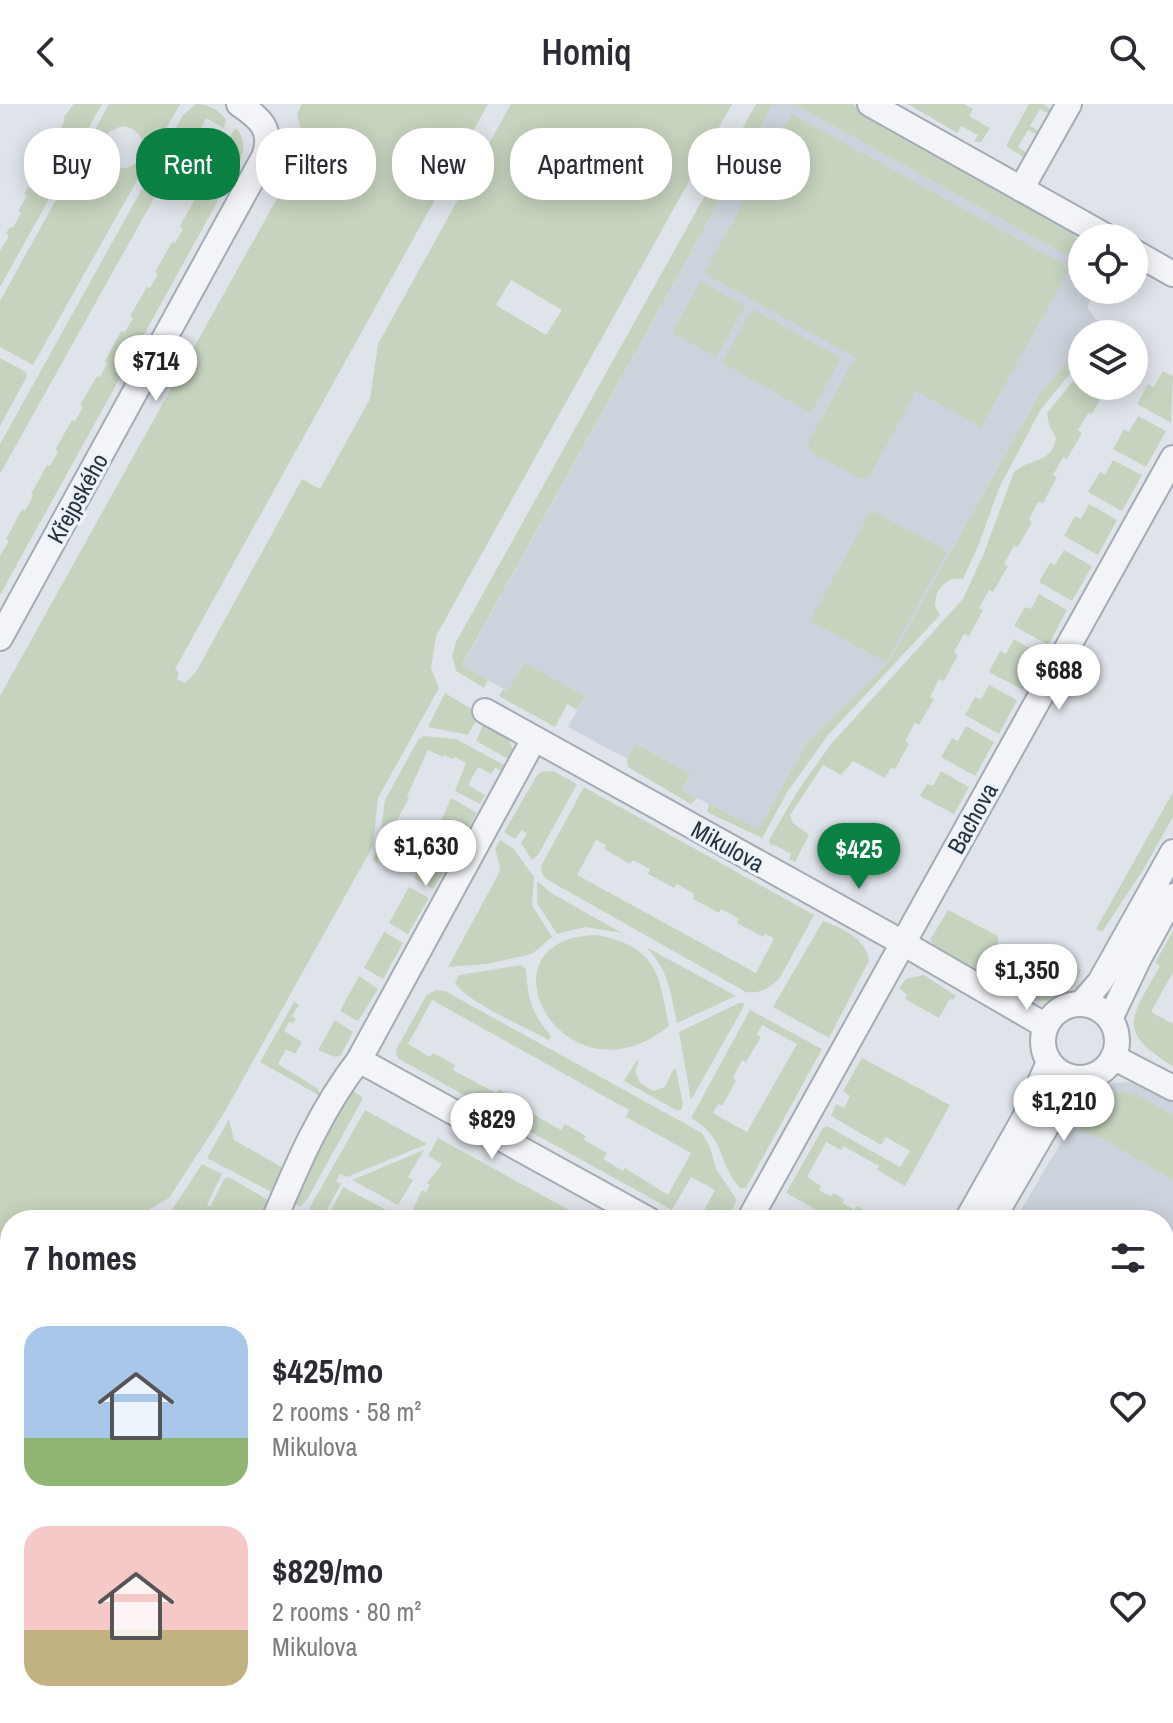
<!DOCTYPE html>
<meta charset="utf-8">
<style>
body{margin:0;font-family:"Archivo Narrow",sans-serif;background:#f7f7f7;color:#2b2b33;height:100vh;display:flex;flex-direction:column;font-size:30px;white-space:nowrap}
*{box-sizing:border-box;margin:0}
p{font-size:26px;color:#7c7c81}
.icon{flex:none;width:44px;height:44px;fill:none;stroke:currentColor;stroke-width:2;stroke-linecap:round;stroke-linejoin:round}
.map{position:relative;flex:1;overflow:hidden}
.side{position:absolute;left:0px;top:1106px;width:1174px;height:514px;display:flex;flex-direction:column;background:#fff;border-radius:32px 32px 0 0;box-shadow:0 4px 20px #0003}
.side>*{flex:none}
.banner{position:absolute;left:24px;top:24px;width:1126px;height:72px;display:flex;gap:16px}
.controls{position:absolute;left:1068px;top:120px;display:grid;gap:16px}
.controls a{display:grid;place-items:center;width:80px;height:80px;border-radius:50%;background:#fff;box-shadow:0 4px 20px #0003;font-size:40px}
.price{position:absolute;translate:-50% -68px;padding:0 18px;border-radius:28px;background:#fff;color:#222;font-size:26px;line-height:52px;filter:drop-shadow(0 2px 4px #0008)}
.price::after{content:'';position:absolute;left:50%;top:48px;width:24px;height:18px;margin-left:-12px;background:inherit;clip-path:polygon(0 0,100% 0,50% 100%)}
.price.active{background:#0b8043;color:#fff}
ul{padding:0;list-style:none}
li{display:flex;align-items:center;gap:24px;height:200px;padding:0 24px}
li span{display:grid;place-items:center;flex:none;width:224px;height:160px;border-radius:24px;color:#555}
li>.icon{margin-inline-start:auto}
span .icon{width:96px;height:96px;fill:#fffc;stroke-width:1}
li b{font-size:34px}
h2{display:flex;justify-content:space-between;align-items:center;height:96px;padding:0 24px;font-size:34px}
.pill{padding:0 28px;border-radius:32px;background:#fff;box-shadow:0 4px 20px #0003;font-size:28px;line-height:72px}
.pill.active{background:#0b8043;color:#fff}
header{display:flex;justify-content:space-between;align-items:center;height:104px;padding:0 24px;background:#fff;font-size:36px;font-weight:600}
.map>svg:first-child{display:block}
.built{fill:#cdd3dc}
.green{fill:#c6d4bf;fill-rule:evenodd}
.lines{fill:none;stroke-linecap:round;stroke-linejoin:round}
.minor-casing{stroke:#a4abb4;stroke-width:28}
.minor{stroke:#f2f4f8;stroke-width:24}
.labels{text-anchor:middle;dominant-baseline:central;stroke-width:7;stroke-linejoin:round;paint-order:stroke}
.street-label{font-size:24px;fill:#263342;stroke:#eef3f7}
</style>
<header><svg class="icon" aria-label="back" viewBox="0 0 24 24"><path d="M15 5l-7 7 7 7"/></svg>Homiq<svg class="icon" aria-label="search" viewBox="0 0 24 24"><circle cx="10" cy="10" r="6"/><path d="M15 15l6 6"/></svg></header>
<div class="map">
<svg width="1173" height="1619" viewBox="0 0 1173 1619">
<rect width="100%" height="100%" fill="#dfe4ea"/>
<path class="built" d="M773 0H794L1082 160V186H1096L1087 203 1100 221 1092 230H1082V241L1040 289 888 559 806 640 759 726 682 686 691 670 637 639 627 655 568 623 585 592 524 558 508 587 462 562Z
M1131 978 1151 985 1173 997V1174L1164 1190V1116H1015L1085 998 1101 983 1113 979Z
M190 1610H287L282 1619H206Z"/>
<path class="green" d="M74 0H102L0 183V147L9 132 6 129 10 123 13 124 21 109 18 107 27 92 24 90 28 83 31 85 47 55 45 53 48 47 51 48 60 33 57 31 65 16 63 14Z
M109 0H180L33 261 0 243V197ZM122 22C137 24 143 32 144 47 135 73 103 68 102 41L109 28Z
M196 0C208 0 220 6 226 16L224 24 206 14 200 27 226 41 234 26 236 24C244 33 245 44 241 55L0 491V452L9 437 6 435 22 405 25 407 33 392 31 390 47 361 50 362 58 348 55 346 72 316 75 317 83 303 80 301 97 272 100 273 107 259 105 257 121 227 125 228 133 214 130 212 147 183 150 184 158 170 155 168 172 138 175 139 183 125 180 122 196 93 199 95 208 80 205 78 213 63 181 46 0 370V340L183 11Z
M302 0H488L175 565 179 568 177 575 185 579 196 568 302 375 320 385 370 295 378 240 511 0H732L436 532 431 564 439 584 378 694 373 742 223 1011 169 1094 141 1110 138 1116H10V1384L0 1408V592L305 44 297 10ZM511 176 562 206 546 231 496 201Z
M756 0H773L462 561 488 576 484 584 456 567 452 552 456 538Z
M794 0H853L984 74 982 78 1072 129 1082 139V160Z
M908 0H964L973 5 969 12 990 24 981 38H974L978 31 961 22 957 29Z
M1029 0H1043L1055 8 1053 12 1040 5 1030 22 1043 29 1041 33 1028 26 1018 43 1030 51 1028 56 1006 42Z
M792 10 1070 164 981 323 912 285 914 291 869 373 860 375 811 348 808 339 852 259 858 255 704 169Z
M701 177 745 202 716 253 672 229Z
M752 205 841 254 811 309 722 259Z
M1082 241V255L1041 305 999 384 979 440 963 475C946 472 935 486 935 502L940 511 828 631 788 687 762 734 707 708 709 700 759 725 806 640 888 559 1040 289Z
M0 254 26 268 27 272 0 322Z
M1082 266V282H1103L1106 285 1092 310 1088 309 1078 326 1082 329 1067 355 1063 353 1053 371 1057 373 1043 399 1038 398 1029 415 1032 418 1018 443 1014 442 1004 460 1008 462 993 488 989 486 979 504 983 506 969 532 964 530 954 548 958 551 944 577 939 575 930 593 934 595 919 621 915 619 905 637 909 640 895 665 891 664 885 674 853 657 841 671 823 661 790 711 793 719 809 731 795 758 789 755 791 750 773 740 771 743 769 736 799 685 831 640 963 495 984 449 1014 368C1029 354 1052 360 1056 334L1049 321 1047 309Z
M1163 267 1173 272 1171 319 1137 300 1148 280 1154 283Z
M1138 312 1166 327 1146 363 1113 345 1124 325 1129 328Z
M1113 356 1142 371 1122 407 1088 388 1100 368 1105 371Z
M1089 400 1117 416 1098 451 1064 432 1075 412 1081 415Z
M871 406 947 447 886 558 810 517Z
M1064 446 1092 462 1072 497 1039 478 1050 459 1055 461Z
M1039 490 1067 506 1048 541 1014 522 1025 503 1031 505Z
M1014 535 1042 551 1023 586 989 568 1000 547 1006 550Z
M524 558 585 592 577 606 567 600 555 623 499 592 503 585 508 587Z
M989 581 1017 596 999 630 965 611 975 593 981 595Z
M445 589 480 610 468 631 428 623Z
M486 614C501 627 516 635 512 657L476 637Z
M966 622 994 638 975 672 941 653 952 634 958 637Z
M424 632 456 635 508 663 505 669 495 664 491 670 478 663 468 681 485 691 480 700 455 687 466 659 455 653 453 655 444 651 443 653 428 646 407 692 409 694 384 740 386 742 377 759 373 756 379 742 385 696 418 636Z
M636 639 691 670 682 686 697 694 691 700 628 663 627 655Z
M553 667 577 680 538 751 532 756 521 739 527 730 522 726 515 735 504 728 536 673 541 668Z
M941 667 969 683 954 710 920 692 927 680 933 682Z
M584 683 814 811 780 874C770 884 760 890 746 888L546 775 542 769 541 762ZM596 736 606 741 604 745 630 760 633 756 650 765 648 770 674 784 677 780 694 790 693 795 719 809 721 805 739 815 737 819 763 833 765 830 774 834 756 869 577 771Z
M1173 688V713L1143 766 1102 828 1096 825Z
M451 694 477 709 455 747 433 735Z
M500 736 513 744 534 773 532 801 552 833 532 850 487 860 448 863 499 769 500 762 495 745Z
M428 742 451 756 433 785 414 774 417 769 415 767Z
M537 777 551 789 622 829 585 823 557 830 537 799Z
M409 783 429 794 408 830 389 819Z
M948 806 998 832V844L988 860 980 866 971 864 934 841 930 836Z
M823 817C842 824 867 835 869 857L829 934 773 903Z
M1173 827V868L1151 908 1173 920V962C1114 927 1132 913 1160 862L1155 859Z
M384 828 403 839 383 875 364 864Z
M597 831C657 843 659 869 669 922 563 1008 471 833 597 831Z
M646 843 736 892 677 919C670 887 669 867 646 843Z
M1023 845 1071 870 1076 863 1081 866C1075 877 1068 889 1056 894 1041 901 1005 894 1002 874 1002 867 1006 862 1009 856 1013 849 1015 847 1023 845Z
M521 861 526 865C528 896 531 908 551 932L549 936C527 924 467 898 455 879L459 871Z
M924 871 956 892 953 896 950 895 939 914 905 895 907 891 899 884 906 875Z
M359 872 378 885 358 917 340 907Z
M435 886 445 887 702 1029 710 1043 716 1065 737 1096 727 1116H699L715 1086 691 1073 672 1106 399 955 396 951 397 944 426 892ZM432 896 629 1006 626 1013 691 1049 668 1091 625 1064 623 1067 603 1055 607 1049 584 1036 586 1032 565 1020 561 1026 517 1001 519 997 499 985 496 989 453 966 455 961 433 949 430 953 408 940Z
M294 898 299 901 292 912 296 915 293 919 289 918 284 927 302 938 295 950 286 945 278 960 317 984 322 993 260 958Z
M739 899H744L743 904 691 996 679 928Z
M750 906 822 945 746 1084H740C715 1055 727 1035 691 1014ZM762 921 797 940 747 1028 713 1009 718 1000 722 1002 736 977 733 974 742 956 746 958 761 933 757 930Z
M335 916 353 928 341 951 335 953 318 946Z
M862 954 950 1001 905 1082 877 1066 879 1062 843 1042 841 1046 826 1038 807 1073 821 1082 819 1086 831 1092 834 1089 844 1095 843 1099 854 1106 857 1102 882 1116H835L786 1089 823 1024 827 1022 900 1063 910 1047 886 1033 881 1041 831 1012 836 1000 844 1004 850 992 843 987Z
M637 956 639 957 635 967 640 979 653 987 665 983 673 966 676 965 683 1000 681 1006H676L624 977Z
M351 985 363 994 308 1094 300 1103 293 1099 309 1059Z
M1124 987 1135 990 1173 1011V1076L1108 1038 1080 1026C1093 1006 1100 992 1124 987Z
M365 1006 427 1040 347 1073 340 1070 336 1077 341 1080 322 1115 312 1109 310 1103Z
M229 1015 234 1036 287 1066 277 1091 207 1054Z
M438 1034 571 1107 577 1116 409 1114 422 1086 426 1088 430 1081 427 1079 442 1060 428 1052Z
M424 1046 408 1073 413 1076 398 1101 352 1076Z
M202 1060 222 1070 207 1101 210 1103 224 1075 229 1073 268 1096 261 1116 247 1113 245 1116H159L166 1115Z
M343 1083 392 1109 389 1116H340L329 1110Z
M1164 1314 1173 1319V1407L1168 1416 1173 1420V1487L1164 1482Z
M737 1610H801L817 1619H732Z
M818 1610H927L922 1619H834Z
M1037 1610H1119L1115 1619H1032Z"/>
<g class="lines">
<defs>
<path id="minor" d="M870 0 1109 134
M1021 85 1069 0
M1134 148 1173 170
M0 534 264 53C274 26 260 14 239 0
M485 607 903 839 1046 922
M1081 900 1100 878 1173 748
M1043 937a37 37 0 1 1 74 0a37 37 0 1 1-74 0Z
M1110 915 1138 856 1173 792
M1113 953 1173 984
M359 956 649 1116
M274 1116C298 1059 321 1005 359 956L534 635
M749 1116 1173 354
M967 1116 1024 1015 1049 958
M992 1116 1060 999 1081 974
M1164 1201 1173 1184
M153 1610 170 1619
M17 1619 21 1610
M470 1619 475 1610
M688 1619 693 1610
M712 1619 717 1610
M933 1619 938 1610"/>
</defs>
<use href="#minor" class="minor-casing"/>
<use href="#minor" class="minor"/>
</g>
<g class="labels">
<g class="street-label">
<text transform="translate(77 394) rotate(-61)">Křejpského</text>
<text transform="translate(972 714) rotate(-61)">Bachova</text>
<text transform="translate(728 742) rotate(29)">Mikulova</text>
</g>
</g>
</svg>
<div class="controls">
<a><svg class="icon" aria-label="locate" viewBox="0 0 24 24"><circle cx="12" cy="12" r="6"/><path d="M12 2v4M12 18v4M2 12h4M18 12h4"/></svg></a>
<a><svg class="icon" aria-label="layers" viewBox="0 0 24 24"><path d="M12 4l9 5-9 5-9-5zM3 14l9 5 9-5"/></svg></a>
</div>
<b class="price" style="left:156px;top:299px">$714</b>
<b class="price" style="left:1059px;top:608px">$688</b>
<b class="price" style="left:426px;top:784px">$1,630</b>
<b class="price active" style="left:859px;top:787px">$425</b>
<b class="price" style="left:1027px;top:908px">$1,350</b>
<b class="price" style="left:1064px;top:1039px">$1,210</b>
<b class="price" style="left:492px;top:1057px">$829</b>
<div class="banner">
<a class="pill">Buy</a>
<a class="pill active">Rent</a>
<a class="pill">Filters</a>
<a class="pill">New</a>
<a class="pill">Apartment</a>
<a class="pill">House</a>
</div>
<section class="side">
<h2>7 homes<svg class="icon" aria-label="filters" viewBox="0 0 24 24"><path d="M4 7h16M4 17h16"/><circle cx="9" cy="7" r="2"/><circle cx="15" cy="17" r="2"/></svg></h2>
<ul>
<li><span style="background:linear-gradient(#a9c7e8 70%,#8fb573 0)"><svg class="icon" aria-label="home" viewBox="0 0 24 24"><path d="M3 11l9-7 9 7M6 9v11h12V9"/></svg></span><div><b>$425/mo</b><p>2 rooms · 58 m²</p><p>Mikulova</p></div><svg class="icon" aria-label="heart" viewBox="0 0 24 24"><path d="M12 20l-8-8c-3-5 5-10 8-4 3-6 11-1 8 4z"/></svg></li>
<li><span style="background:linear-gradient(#f6c9c9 65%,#c2b280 0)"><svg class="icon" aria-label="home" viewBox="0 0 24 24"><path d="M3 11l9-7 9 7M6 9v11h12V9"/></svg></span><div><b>$829/mo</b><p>2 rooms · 80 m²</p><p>Mikulova</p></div><svg class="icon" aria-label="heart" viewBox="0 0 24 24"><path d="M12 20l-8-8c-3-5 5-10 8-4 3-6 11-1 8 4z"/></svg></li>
</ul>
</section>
</div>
